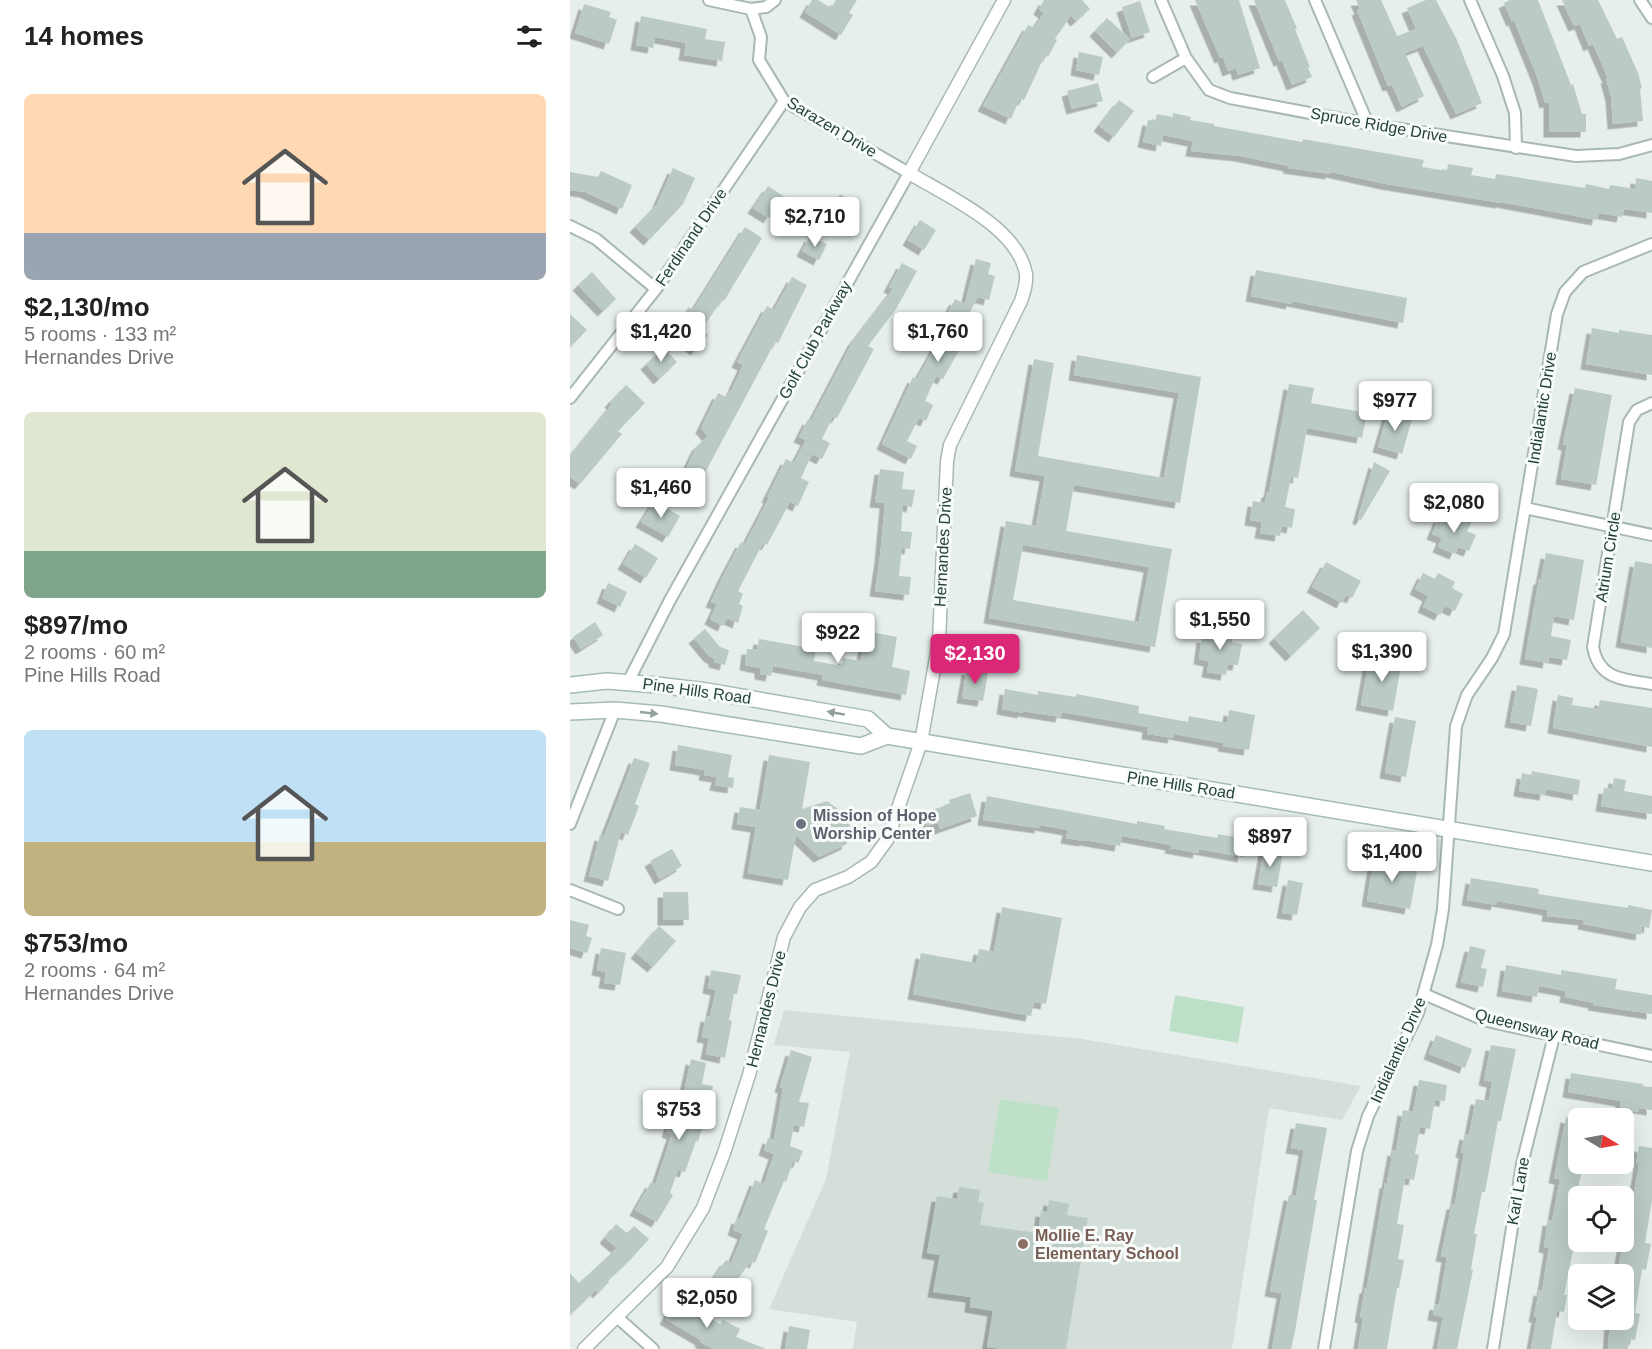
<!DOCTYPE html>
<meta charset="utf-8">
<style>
body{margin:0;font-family:Helvetica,sans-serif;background:#f6f6f6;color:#222;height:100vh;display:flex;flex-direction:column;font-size:22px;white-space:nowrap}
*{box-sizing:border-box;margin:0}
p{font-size:20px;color:#767676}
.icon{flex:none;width:33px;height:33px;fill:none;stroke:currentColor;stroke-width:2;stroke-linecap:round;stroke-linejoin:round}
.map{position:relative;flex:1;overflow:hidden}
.panel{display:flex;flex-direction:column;background:#fff;width:570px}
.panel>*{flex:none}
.needle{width:39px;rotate:100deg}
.buttons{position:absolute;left:998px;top:1108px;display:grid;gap:12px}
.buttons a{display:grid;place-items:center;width:66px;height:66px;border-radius:9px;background:#fff;box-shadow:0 6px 24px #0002;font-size:30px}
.price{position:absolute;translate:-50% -51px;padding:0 14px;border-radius:6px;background:#fff;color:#222;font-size:20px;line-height:39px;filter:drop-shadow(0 2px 3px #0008)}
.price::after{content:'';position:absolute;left:50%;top:36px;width:18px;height:14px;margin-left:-9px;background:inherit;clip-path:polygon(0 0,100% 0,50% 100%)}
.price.selected{background:#db2777;color:#fff}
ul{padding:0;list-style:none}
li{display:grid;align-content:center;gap:12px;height:318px;padding:0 24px}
li span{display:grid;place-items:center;height:186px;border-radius:9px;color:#555}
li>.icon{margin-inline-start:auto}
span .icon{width:108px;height:108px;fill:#fffc;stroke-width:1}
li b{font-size:26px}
h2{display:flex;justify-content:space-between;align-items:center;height:72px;padding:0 24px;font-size:26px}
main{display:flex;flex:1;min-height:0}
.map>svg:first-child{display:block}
.built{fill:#d4dfda}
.green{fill:#bfe0c8}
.building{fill:#bbcac4;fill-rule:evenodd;filter:url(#shadow)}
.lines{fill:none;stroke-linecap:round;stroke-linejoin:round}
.minor-casing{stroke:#a8b8b2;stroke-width:14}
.tertiary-casing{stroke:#a8b8b2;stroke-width:15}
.secondary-casing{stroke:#a4bbb3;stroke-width:18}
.minor{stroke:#fff;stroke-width:10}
.tertiary{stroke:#fff;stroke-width:12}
.secondary{stroke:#fff;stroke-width:15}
.oneway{fill:#92a09c}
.worship-dot{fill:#6b7280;stroke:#f7fbf9;stroke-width:2}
.education-dot{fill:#8d6e63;stroke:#f7fbf9;stroke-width:2}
.labels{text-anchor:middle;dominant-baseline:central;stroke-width:6;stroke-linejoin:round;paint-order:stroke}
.street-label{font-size:16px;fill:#24423a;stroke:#f7fbf9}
.worship-label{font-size:16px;font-weight:bold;fill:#5b616d;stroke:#f7fbf9;text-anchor:start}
.education-label{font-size:16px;font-weight:bold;fill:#785e54;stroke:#f7fbf9;text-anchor:start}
</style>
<main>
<section class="panel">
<h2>14 homes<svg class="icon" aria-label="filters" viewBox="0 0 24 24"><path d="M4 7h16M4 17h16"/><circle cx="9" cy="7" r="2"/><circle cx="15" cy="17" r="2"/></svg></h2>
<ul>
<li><span style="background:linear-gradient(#ffd9b3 75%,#9aa5b1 0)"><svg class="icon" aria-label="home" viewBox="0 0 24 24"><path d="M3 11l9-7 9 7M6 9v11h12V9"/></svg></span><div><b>$2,130/mo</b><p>5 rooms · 133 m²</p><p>Hernandes Drive</p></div></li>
<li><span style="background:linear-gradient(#dfe7d0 75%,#7fa58c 0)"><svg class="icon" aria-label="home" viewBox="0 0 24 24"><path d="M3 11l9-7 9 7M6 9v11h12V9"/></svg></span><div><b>$897/mo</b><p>2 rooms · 60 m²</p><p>Pine Hills Road</p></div></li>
<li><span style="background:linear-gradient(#bfe0f5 60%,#c2b280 0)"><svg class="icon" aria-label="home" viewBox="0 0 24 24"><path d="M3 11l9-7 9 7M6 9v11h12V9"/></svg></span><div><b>$753/mo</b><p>2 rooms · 64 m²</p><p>Hernandes Drive</p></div></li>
</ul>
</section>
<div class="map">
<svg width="1082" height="1349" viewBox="0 0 1082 1349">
<defs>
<filter id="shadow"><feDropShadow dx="-5.5" dy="5.5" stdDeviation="0" flood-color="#0004"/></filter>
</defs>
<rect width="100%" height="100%" fill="#e6efeb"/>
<path class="built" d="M214 1010 512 1039 791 1086 772 1120 699 1108 662 1349H283L287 1322 199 1309 256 1179 280 1052 204 1045Z"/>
<path class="green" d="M605 995 674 1007 668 1043 599 1031Z
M430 1099 489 1108 477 1181 418 1172Z"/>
<path class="building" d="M242 0H248L261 8 266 0H287L279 13 283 15 271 35 235 12Z
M474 0H512L520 9 506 21 501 15 485 39 487 40 478 57 475 55 454 100 450 98 441 119 413 106 458 25 464 28 474 13 469 9Z
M625 0H669L690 68 668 75 666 68 658 71 653 57 650 58Z
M684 0H715L727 29H725L740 67 738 68 742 77 722 85 712 60 709 61Z
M786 0H811L827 36 846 29 837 8 856 0H866L887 40 912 103 886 114 853 46 835 53 854 96 832 107 822 85 818 86 787 10 790 9Z
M940 0H968L1001 85 1003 84 1012 114H1016V132H979V102L975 103 968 79 944 20 942 21 934 3Z
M992 0H1028L1047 39 1052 37 1068 73 1072 88 1070 89 1073 121 1043 124 1041 96 1036 78H1038L1023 44 1019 46 1010 24 1004 26Z
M570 1 580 32 562 38 552 7Z
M14 4 41 12 39 17 47 20 39 44 5 33Z
M71 16 137 29 135 39 155 42 152 61 114 55 116 43 85 37 83 48 66 45Z
M537 18 560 39 547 53 525 31Z
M509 52 533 57 529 75 506 70Z
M528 83 533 101 502 109 497 91Z
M549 100 564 111 544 137 529 126Z
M603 113 621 117 620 120 644 124V126L732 142 733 139 854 160 852 167 877 171 878 164 903 168 901 175 925 179 926 174 1015 188 1016 184 1039 189 1040 185 1065 189 1066 178 1082 181V213L1054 209 1052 217 1029 213 1027 220 931 202V203L816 184 761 172V174L718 168 719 166 670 156 621 151 623 141 593 135 591 146 573 142 578 120 585 121 587 114 603 117Z
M103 168 125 178 113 204 79 240 65 227 87 204Z
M31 171 62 185 52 209 15 192 0 190V172L28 177Z
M198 186 221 201 212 215 204 210 199 218 183 208Z
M270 194 284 204 268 229 254 219Z
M350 220 366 230 354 250 338 240Z
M175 227 192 238 154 301 152 300 131 330 138 335 126 350 101 330 119 307 123 310Z
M240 236 257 244 249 260 232 251Z
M406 259 421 263 418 274 425 276 419 300 408 297 396 319 404 324 373 379 366 376 355 401 363 405 356 421 349 418 337 441 347 446 341 459 312 444 343 377 347 379 375 329 370 327 385 299 395 304Z
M332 263 347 271 326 309 298 346 304 349 267 418 263 416 252 439 260 443 252 459 242 454 231 478 239 482 228 506 220 502 197 545 193 543 168 591 173 594 169 604 173 606 168 623 157 618 153 626 140 619 147 604 141 602 153 576 171 542 175 544 199 498 197 497 216 459 224 463 236 440 229 437 238 419 241 421 283 341 323 289 319 287Z
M686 270 837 298 833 323 722 301 721 304 681 296Z
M22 272 46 299 33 311 8 285Z
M222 277 237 285 208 343 205 342 121 499 97 487 105 471 113 475 127 446 138 436 131 428 148 393 156 397 162 389 173 365 167 362 177 343 197 306 204 310Z
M0 314 17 330 0 347Z
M1022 328 1049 333V330L1082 335V375L1016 364Z
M94 348 107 362 89 379 76 364Z
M507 355 631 377 610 503 504 485 496 531 602 549 585 647 419 618 436 521 466 526 475 476 445 471 464 359 484 363 468 456 594 478 609 393 504 375ZM453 545 579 567 569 622 443 600Z
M719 384 744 388 741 403 797 413 792 438 737 428 728 478 721 477 715 507 725 509 722 528 712 526 710 536 690 533 692 522 680 520 683 501 695 503 697 492H699Z
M56 385 75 403 48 431 52 434 10 484 0 477V456L42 404 40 402Z
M1005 388 1042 395 1026 485 991 479 997 445 993 444Z
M819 409 843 416 832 454 808 447Z
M804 462 820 471 791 520 788 518Z
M310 469 334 472 332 489 345 490 342 507 333 505 331 531 342 532 340 549 332 548 329 576 341 577 339 595 305 591 310 557 315 503 305 502Z
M84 501 110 516 98 537 71 522Z
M884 513 902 521 897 531 906 535 899 551 888 547 885 554 868 547 872 538 862 534 869 517 880 522Z
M65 544 88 558 76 578 53 564Z
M976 553 1014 560 1004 620 984 616 981 636 1001 640 997 660 979 657 978 663 955 659 969 579H971Z
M1065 561 1082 564V648L1051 642Z
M756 562 791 581 782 598 776 595 772 603 742 587Z
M853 573 865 579 868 573 885 582 882 588 893 594 885 611 875 606 870 615 853 607 858 596 845 589Z
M38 583 57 592 50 607 32 598Z
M733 610 750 628 721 656 704 638Z
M25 622 33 635 11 649 3 637Z
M644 626 664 630 662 642 672 644 668 665 658 664 656 675 637 672 639 661 629 659 632 637 642 639Z
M135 629 150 647 159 650 155 665 144 662V659L139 656 124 638Z
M296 631 327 637 322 667 340 671 336 695 252 680 253 675 203 666 201 676 190 674V668L175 665 177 649 187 650 189 639 246 649 244 661 272 666 273 658 291 661Z
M800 654 832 660 823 711 791 705Z
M397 669 418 673 413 701 392 698Z
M947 685 968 689 961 726 940 722Z
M435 689 468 695V691L506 697V694L533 699 569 706 568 713 618 722 619 716 657 723 659 710 685 715 679 750 653 746 654 743 604 734 603 738 577 734 578 727 492 712 491 717 453 711V713L432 709Z
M988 695 1003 698 1002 705 1028 709 1030 700 1082 708V747L983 728Z
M825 717 846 721 836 777 815 773Z
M108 745 162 755 158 777 164 778 163 788 145 785 147 777 134 775 135 770 105 765Z
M199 755 240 762 232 809 257 801 271 811 270 815 280 823 277 844 249 857 226 835 218 880 178 873 186 827 167 824 170 807 190 810Z
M64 758 80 763 65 804 69 806 58 835 51 832 38 881 19 876 30 835 34 836Z
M962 771 1010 780 1008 795 976 789 975 795 949 791 952 773 961 775Z
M1044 778 1056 780 1054 791 1082 796V814L1031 806 1034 788 1042 789Z
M400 793 407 816 370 829 368 823 357 826 353 813 380 804 379 800Z
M417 796 567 824V821L595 826 594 829 647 838 648 834 676 839 673 857 629 849 628 853 600 848 601 845 552 836 550 846 515 840 514 841 496 838 498 830 470 825V828L413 820Z
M102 849 112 866 90 879 80 861Z
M694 849 713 852 707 887 688 884Z
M804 858 848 866 840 909 797 901Z
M901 878 969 889 968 894 1058 908V905L1082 910 1079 928 1072 926 1071 935 1013 924 1014 920 977 916 978 910 927 901 926 905 897 900Z
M718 880 733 883 727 915 712 913Z
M93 892H118L119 920H93Z
M432 907 492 918 476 1004 464 1002 461 1016 343 994 351 953 406 963 409 949 424 952Z
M0 920 19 925 16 936 22 938 17 953 0 948Z
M89 926 106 941 83 967 66 953Z
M900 946 916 950 911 968 917 969 913 987 891 982Z
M31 948 56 953 50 985 34 983 36 972 27 970Z
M936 965 991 975V970L1047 979 1045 989 1082 995V1014L1023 1005 1024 1003 995 997 996 991 969 986 967 997 932 991Z
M141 970 171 975 167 994H164L159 1020 162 1021 155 1058 136 1054 139 1038 132 1037 136 1016 140 1017 146 990 138 988Z
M866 1035 902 1049 895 1068 859 1054Z
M921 1045 946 1049 931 1121H928L915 1192H912L904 1234H907L901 1269 903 1270 887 1349H867L873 1317 863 1315 865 1304 869 1305 877 1257 871 1256 882 1204H885L894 1153 891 1152 895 1134 899 1135 906 1099 919 1101 922 1082 914 1080Z
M221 1050 242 1057 229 1102 239 1103 234 1127 224 1125 220 1146 233 1151 228 1163 223 1161 216 1182 214 1181 194 1229 198 1231 185 1263 181 1261 153 1299 137 1287 156 1260 161 1263 173 1234 163 1230 167 1218 170 1219 185 1180 194 1184 204 1154 194 1150 198 1138 204 1140 213 1088 210 1087Z
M121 1059 136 1063 132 1084 143 1086 140 1100 128 1142 126 1141 115 1172 108 1170 100 1193 103 1195 87 1222 65 1210 81 1182 85 1185 102 1134 97 1132 107 1100 112 1102Z
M1001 1073 1073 1084V1086L1082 1087V1110L1069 1108 1068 1112 1050 1109 1051 1101 998 1092Z
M849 1080 877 1085 875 1101 865 1100 860 1129 850 1127 845 1154 849 1155 844 1180 835 1178 827 1224 834 1225 828 1259 834 1260 829 1288H827L817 1349H788L793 1318 790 1317 795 1288H797L815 1183H817L823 1150 826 1151 833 1110 843 1112Z
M996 1117 1008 1120V1164H1013L1001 1224 1008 1226 994 1295H997L994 1312 987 1311 981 1349H961L967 1317H964L969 1290 972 1291 979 1248 974 1247 978 1220 982 1221 990 1179 984 1178Z
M726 1123 757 1128 744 1200H747L725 1331 721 1349H702L712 1293 700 1291 719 1195 726 1196 734 1150 721 1148Z
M1069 1146 1082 1148V1200L1075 1243 1081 1244 1076 1270 1072 1269 1065 1313 1070 1314 1065 1340 1059 1339 1058 1349H1038L1040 1320H1053V1275H1047L1053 1242V1213L1059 1214 1062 1204 1069 1164H1066Z
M389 1187 410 1190 408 1202 414 1203 410 1225 468 1233 471 1211 477 1212 479 1200 499 1204 497 1215 518 1218 496 1349H431L417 1347 423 1311 400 1307 401 1297 363 1292 370 1255 357 1253 367 1196 387 1199Z
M46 1224 57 1233 64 1226 79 1239 60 1260 38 1280 39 1282 28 1293 26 1290 0 1315V1273L9 1283 47 1248 35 1238Z
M106 1299 150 1324 153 1320 170 1329 166 1337 196 1349H144L130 1342 131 1340 95 1319Z
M219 1326 240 1330 237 1349H215Z"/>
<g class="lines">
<defs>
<path id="minor" d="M591 0 616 58 639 90 660 98 798 124 1006 156 1049 154 1082 145
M745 0 798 124
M900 0 933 76 945 113 946 148
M1070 0 1082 18
M181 9 196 7 205 0
M583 77 616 58
M0 226 26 239 86 289
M0 398 86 289 214 101
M1082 403 1067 410 1059 422 1023 647C1029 680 1053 679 1082 684
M955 508 1082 535
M58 682 100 600 339 173 214 101 189 60 191 37 181 9 139 0
M0 824 45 710
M0 890 48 909
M854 994 914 1020 930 1024 1082 1056
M48 1318 83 1349
M754 1349 787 1151 798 1116 848 1013 867 945 873 909 886 726 897 695 922 658 934 634 987 314 995 292 1013 272 1082 244
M923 1349 952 1164 984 1036"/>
<path id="tertiary" d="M14 1349 97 1267 133 1208 154 1153 179 1075 214 937 230 907 245 890 278 877 301 862 317 840 351 742 369 641 377 461 380 445 451 301C454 292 457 283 456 274 448 227 377 196 339 173L434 0"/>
<path id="secondary" d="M0 685 37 681 87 685 137 691 298 719 317 736
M0 712 45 710 91 714 291 746 317 736 1082 863"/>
</defs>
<use href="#minor" class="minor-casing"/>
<use href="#tertiary" class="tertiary-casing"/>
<use href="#secondary" class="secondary-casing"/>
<use href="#minor" class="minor"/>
<use href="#tertiary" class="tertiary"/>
<use href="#secondary" class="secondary"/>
</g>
<defs><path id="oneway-solid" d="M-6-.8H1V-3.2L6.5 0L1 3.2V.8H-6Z" transform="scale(1.5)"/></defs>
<g class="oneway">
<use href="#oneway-solid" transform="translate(79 713) rotate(6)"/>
<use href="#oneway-solid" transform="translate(266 713) rotate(-170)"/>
</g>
<circle class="worship-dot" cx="231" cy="824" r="6"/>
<circle class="education-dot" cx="453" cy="1244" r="6"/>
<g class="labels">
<g class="street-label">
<text transform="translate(809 125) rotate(10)">Spruce Ridge Drive</text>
<text transform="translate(262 127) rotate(31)">Sarazen Drive</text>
<text transform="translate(121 237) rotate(-56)">Ferdinand Drive</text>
<text transform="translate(245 340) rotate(-61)">Golf Club Parkway</text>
<text transform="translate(972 408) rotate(-81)">Indialantic Drive</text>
<text transform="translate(373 547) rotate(-87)">Hernandes Drive</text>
<text transform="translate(1038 557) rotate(-81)">Atrium Circle</text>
<text transform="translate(127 691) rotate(8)">Pine Hills Road</text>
<text transform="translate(611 785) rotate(9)">Pine Hills Road</text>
<text transform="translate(196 1009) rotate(-76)">Hernandes Drive</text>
<text transform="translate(967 1029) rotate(14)">Queensway Road</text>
<text transform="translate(828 1050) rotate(-66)">Indialantic Drive</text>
<text transform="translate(948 1191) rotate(-80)">Karl Lane</text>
</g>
<g class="worship-label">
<text x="243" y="815">Mission of Hope<tspan x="243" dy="18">Worship Center</tspan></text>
</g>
<g class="education-label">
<text x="465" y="1235">Mollie E. Ray<tspan x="465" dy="18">Elementary School</tspan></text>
</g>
</g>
</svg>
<div class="buttons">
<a><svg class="needle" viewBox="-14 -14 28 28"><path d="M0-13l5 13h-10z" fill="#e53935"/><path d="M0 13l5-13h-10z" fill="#767676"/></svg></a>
<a><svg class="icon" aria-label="locate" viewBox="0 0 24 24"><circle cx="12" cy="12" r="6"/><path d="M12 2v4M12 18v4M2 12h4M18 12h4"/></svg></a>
<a><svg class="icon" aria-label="layers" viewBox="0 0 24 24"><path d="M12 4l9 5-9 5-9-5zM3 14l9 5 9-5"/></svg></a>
</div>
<b class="price" style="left:245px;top:248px">$2,710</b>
<b class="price" style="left:91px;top:363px">$1,420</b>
<b class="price" style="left:368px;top:363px">$1,760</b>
<b class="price" style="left:825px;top:432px">$977</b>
<b class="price" style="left:91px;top:519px">$1,460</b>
<b class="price" style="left:884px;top:534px">$2,080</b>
<b class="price" style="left:650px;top:651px">$1,550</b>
<b class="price" style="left:268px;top:664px">$922</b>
<b class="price" style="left:812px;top:683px">$1,390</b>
<b class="price selected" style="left:405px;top:685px">$2,130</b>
<b class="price" style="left:700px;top:868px">$897</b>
<b class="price" style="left:822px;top:883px">$1,400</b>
<b class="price" style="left:109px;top:1141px">$753</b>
<b class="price" style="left:137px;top:1329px">$2,050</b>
</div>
</main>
